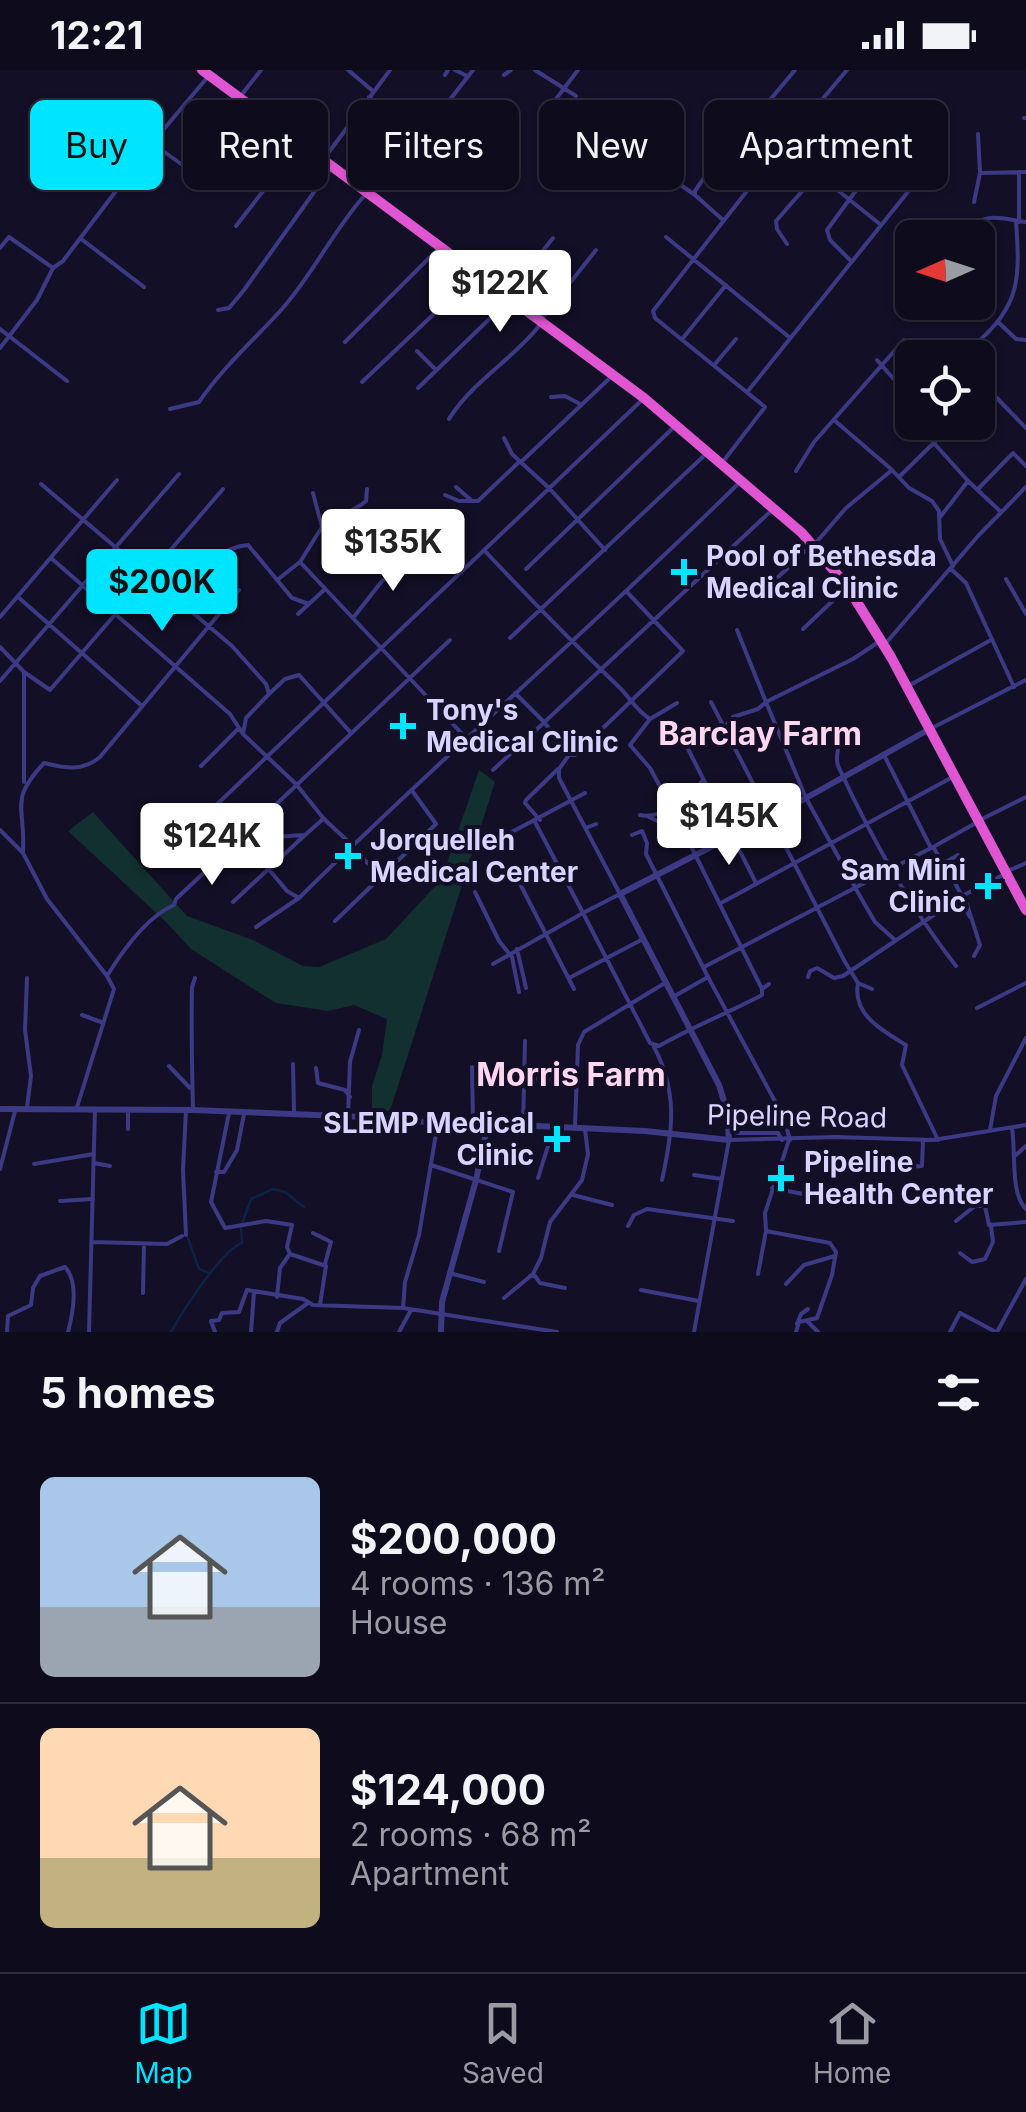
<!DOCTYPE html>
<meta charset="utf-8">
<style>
body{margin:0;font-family:Inter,sans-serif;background:#1c1929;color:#f1f3f6;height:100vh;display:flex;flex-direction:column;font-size:38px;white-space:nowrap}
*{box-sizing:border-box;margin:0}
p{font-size:32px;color:#9b9ba3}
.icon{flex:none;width:55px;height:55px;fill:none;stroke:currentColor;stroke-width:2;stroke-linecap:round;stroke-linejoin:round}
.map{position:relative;height:1262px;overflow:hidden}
.panel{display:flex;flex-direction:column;background:#0e0b1c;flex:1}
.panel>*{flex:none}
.hud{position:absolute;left:30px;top:30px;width:968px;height:90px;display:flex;gap:20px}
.needle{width:65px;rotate:267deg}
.buttons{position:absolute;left:895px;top:150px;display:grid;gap:20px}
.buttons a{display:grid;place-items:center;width:100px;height:100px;border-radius:15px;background:#0e0b1c;box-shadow:0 2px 8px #0004,0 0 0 2px #2e2b3b;font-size:50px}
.price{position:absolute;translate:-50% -85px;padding:0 22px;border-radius:10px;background:#fff;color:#222;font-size:32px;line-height:65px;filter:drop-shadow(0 2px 5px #0008)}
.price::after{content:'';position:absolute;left:50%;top:60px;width:30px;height:22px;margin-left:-15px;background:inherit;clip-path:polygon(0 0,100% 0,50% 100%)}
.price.on{background:#00e5ff;color:#111}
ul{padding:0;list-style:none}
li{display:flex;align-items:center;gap:30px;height:250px;padding:0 40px}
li+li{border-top:2px solid #2e2b3b}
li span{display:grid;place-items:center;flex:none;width:280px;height:200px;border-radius:15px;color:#555}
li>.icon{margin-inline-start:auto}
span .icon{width:120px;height:120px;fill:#fffc;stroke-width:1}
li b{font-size:42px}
h2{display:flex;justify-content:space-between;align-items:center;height:120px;padding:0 40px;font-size:42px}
.chip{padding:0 35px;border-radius:15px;background:#0e0b1c;box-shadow:0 2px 8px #0004,0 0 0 2px #2e2b3b;font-size:35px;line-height:90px}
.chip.on{background:#00e5ff;color:#111}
.status{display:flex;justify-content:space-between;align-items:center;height:70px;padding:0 50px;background:#0e0b1c;direction:ltr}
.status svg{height:28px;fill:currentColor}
.dock{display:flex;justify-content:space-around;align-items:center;height:140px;border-top:2px solid #2e2b3b;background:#0e0b1c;font-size:28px;color:#9b9ba3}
.dock a{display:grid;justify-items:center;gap:5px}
.dock .on{color:#00e5ff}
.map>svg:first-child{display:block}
.green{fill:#12302f}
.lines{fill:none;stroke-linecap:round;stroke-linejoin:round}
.stream{stroke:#0c2248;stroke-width:2.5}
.minor{stroke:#3d3a85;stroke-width:4}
.tertiary{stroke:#3d3a85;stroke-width:6}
.trunk{stroke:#e055d1;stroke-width:10}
.poi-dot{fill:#00e5ff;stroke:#130f26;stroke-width:4}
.labels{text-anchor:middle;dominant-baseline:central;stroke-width:8;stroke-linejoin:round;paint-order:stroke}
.poi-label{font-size:28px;font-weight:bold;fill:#d9d4ff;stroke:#130f26;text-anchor:start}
.street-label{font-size:28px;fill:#d9d4ff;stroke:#130f26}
.quarter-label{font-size:32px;font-weight:bold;fill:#ffd6f0;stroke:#130f26}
</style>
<div class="status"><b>12:21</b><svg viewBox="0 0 49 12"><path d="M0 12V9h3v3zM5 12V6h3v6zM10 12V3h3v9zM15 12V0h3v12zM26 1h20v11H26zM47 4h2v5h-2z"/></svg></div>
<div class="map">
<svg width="1026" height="1262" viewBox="0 0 1026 1262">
<rect width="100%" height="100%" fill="#130f26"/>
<path class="green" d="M479 700 495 712 390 1041 372 1042V1016L382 985 387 949 354 935 328 941 276 933 263 925 191 879 166 852 68 761 93 742 187 846 253 870 303 896 319 897 386 869 441 810Z"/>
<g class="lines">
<path class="stream" d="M188 1168 199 1199 209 1203
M171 1262C184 1239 222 1180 242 1173L241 1157 251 1129 273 1119 285 1122 304 1137"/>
<path class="minor" d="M348 0 373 21
M455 0 467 6
M535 0 576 26
M445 5 448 0
M504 5 511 0
M369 27 478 106
M239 28 261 0
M816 38 879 89 827 160 830 170 851 191
M1024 48H1026
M540 50 578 0
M424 63 473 0
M978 64 980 103
M152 73 188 99H194L209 88 219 92
M784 76 814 102 811 111 776 151 777 159 787 174
M326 86 390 0
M815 102 881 155
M1019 102V152
M647 112 659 100 695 125
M974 132 980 103 1026 102
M723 150 695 125V121L721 83 736 71 795 0
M236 156 267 116 302 80
M666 167 789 267
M80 168 144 217
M975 168 976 153C991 143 1008 150 1026 152
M0 178 9 167 53 198
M508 225 553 168
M218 240 229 238 244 220 332 97
M543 247 596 180
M998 252 1016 269 1026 270
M0 259 67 311
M683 268 726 215
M345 272 440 177
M0 278 37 230 53 198 63 191 153 72 206 9
M417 281 436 300
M973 288 974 275C1021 237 1020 207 1016 151
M877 290 906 323 908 341 912 349
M715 294 736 269
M978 295 987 305V313L978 329
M362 312 474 206
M418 318 508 231
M748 321 911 118
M993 324 1026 358
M551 327 565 326 580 334
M170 339 199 332C223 297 254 270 282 239 313 204 333 161 364 126
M449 349C470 314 513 289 539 256
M834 350 891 399
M915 352 968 411
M504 368 512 384 550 419 605 480
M521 392 612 306
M722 393 765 337 655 248 653 241 772 89 847 0
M796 401 814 372 904 270
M899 407 955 352
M41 414 232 576 266 614 269 624 246 648 243 664 296 714 324 749 352 775
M456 417 471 430
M978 419 1013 383 1026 396
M313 423 322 457 300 492 466 668
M445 425 459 431H478L520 391
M941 446 968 411 1001 442
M322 457 361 435 366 431 367 419
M484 480C528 527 572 572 618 616 630 627 635 640 650 649
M51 488 230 644 243 664
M526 499 674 357
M951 499 966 513 1014 617
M778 507 787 499 791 491 813 476 846 438 892 400 909 418 932 431 939 441 940 469 953 496
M1006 509 1026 544
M277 510 300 492
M18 527 142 636
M179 532C199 507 214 478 248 475L292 528 309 534
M298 544 324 520
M0 547 117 410
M353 548 382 511 418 485
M803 559 844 520
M510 568 707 383
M880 571 853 589 766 632 806 728 861 828 875 852 895 870
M886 573 978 466 1026 417
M0 577 24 602 50 620 223 419
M24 602V712
M0 611 179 404
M910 615 989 571
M515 623 544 652 569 685 559 699V708L620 824 583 843 650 973 659 976C692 957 728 943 762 925V919L769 914
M269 624 285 609 299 605 351 663
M711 632 845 892 858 913 872 919
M677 633 650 649 630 675 650 698 677 748 762 919
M724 658 733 647 758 639 766 632 737 560
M932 658 1026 610
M723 659 715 657 685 673 756 813
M832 662C845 681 832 683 839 698 871 767 909 836 956 896
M569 685H575L683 581 626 521
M884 685 931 778 933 777 945 796 934 801
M201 696 239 658
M493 700 771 441
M640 745C660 750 692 727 702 711
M649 747 684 764
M982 749 1026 727
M540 750 525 733 526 730 558 699
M586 758 596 754
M0 760 23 783 47 829 107 906 114 919 77 1037
M632 765 642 761 647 773 646 784 708 907 673 927
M273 767 305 765 322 750
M489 774 585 723
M935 776 974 754
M350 777 372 797 374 810
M23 783C26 737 8 731 44 693 65 698 82 702 100 687L239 520
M944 793 958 785
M1008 801 1026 793
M946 807 951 806 962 826
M517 808 574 919
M475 822 499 871 512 887 519 922
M964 825 980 875 974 886
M299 828 287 821 241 766 212 739 642 330
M960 829 970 847
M233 832 305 765
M721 833 949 709
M335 851 436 754 413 722
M256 857 299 828C442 686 595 555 738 414
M517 879 526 918
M493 894 583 843 535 752
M704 897 931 778
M107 906C123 880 146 847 174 835L176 829 450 570
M708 907 784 1048 790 1070
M808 907 810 901 817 898 834 908 843 906 962 826 1003 805
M27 908 25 960 31 1006 27 1037
M569 908 643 869
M858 913C852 945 883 961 906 975L902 995 938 1070
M977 938 1026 913
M82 945 101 952
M654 977C678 1022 673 1061 662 1110
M293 994 294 1041
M169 996 190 1018
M472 997 473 1054
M316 998 318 1013 345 1020 350 1027
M525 1009 565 1010
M128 1040V1059
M193 1040C192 999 191 959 192 917L195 908
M229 1043 211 1132 225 1158 266 1151 292 1155 287 1177 290 1184 326 1196 320 1235
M348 1047 350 992 359 960
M523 1055 525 971
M575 1056 578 975 584 962 665 913
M1012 1058C1016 1082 1010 1124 1026 1139
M990 1060 996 1026 1026 968
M736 1063H778L782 1070
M789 1070 765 1143 766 1161 830 1173 836 1182 832 1205 817 1248 799 1252 796 1262
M1016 1085 1026 1076
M94 1093 110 1096
M34 1094 94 1084
M431 1095 513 1122 499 1181
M909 1097 922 1096 923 1070
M0 1099 15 1041
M216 1102H224L237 1080 244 1044
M694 1105 722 1109
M538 1108 553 1060
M981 1117 989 1155 1026 1152
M772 1118 808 1125
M573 1125 612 1135
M60 1131 93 1129
M956 1151 975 1136H983
M628 1156 634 1145 647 1139 733 1151
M313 1163 331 1172 325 1194
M186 1165 183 1100 186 1040
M92 1172 167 1174 182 1166
M960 1183 972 1192 985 1189 993 1172 991 1156
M449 1203 484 1212
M758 1204 766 1161
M530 1206H535L540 1213 565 1218
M786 1214 804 1195 835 1186
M641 1220 699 1231
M143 1223 144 1174
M277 1227 280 1198 289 1185
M504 1228 533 1204 541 1188 550 1152 582 1110 588 1084 585 1059
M403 1238 405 1212 419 1165 438 1052
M807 1251 818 1262
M797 1254 801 1244 808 1239
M7 1262 8 1246 31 1235 33 1218 40 1206 65 1197C79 1212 73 1243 68 1262
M89 1262 95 1039
M215 1262 211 1251 219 1250 222 1243 239 1242 247 1220 303 1229 313 1235 403 1238 557 1262
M251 1262 254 1222
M277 1262 280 1253 308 1233
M399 1262 411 1240
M694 1262 729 1070 835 1067 933 1070 1026 1055
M950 1262 960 1243 996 1262
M997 1262 1026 1209"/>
<path class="tertiary" d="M0 1039 193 1040 365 1047 486 1057
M486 1055a5 5 0 1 1 10 0a5 5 0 1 1-10 0Z
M495 1058 536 1056 645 1061 729 1070 727 1041 719 1015 620 824 806 728 928 660
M441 1262 442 1232 476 1110 487 1058"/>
<path class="trunk" d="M202 0 644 328 802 463 847 516 891 587 1026 840"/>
</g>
<g class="poi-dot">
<path d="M679 487h10v10h10v10h-10v10h-10v-10h-10v-10h10z"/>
<path d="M398 641h10v10h10v10h-10v10h-10v-10h-10v-10h10z"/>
<path d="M343 771h10v10h10v10h-10v10h-10v-10h-10v-10h10z"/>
<path d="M983 801h10v10h10v10h-10v10h-10v-10h-10v-10h10z"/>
<path d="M552 1054h10v10h10v10h-10v10h-10v-10h-10v-10h10z"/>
<path d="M776 1093h10v10h10v10h-10v10h-10v-10h-10v-10h10z"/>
</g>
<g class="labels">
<g class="poi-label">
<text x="706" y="486">Pool of Bethesda<tspan x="706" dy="32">Medical Clinic</tspan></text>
<text x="426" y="640">Tony's<tspan x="426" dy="32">Medical Clinic</tspan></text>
<text x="370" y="770">Jorquelleh<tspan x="370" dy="32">Medical Center</tspan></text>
<text x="966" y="800" text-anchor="end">Sam Mini<tspan x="966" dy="32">Clinic</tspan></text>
<text x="534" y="1053" text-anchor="end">SLEMP Medical<tspan x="534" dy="32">Clinic</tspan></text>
<text x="804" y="1092">Pipeline<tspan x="804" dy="32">Health Center</tspan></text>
</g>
<g class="street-label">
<text transform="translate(797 1046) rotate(1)">Pipeline Road</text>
</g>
<g class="quarter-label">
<text x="760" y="663">Barclay Farm</text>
<text x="571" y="1004">Morris Farm</text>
</g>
</g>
</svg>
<div class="buttons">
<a><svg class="needle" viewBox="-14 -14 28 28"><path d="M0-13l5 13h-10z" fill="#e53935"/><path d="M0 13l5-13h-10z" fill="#9b9ba3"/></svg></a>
<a><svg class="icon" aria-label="locate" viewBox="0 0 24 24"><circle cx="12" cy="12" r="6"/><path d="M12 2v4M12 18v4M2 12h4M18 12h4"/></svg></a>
</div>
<b class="price" style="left:500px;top:265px">$122K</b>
<b class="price" style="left:393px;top:524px">$135K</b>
<b class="price on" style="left:162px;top:564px">$200K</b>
<b class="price" style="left:729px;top:798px">$145K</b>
<b class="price" style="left:212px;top:818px">$124K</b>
<div class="hud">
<a class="chip on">Buy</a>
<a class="chip">Rent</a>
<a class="chip">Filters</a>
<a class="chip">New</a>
<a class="chip">Apartment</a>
</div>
</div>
<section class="panel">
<h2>5 homes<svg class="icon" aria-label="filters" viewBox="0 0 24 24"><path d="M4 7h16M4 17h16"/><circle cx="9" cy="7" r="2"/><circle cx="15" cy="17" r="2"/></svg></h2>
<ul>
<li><span style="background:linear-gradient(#a9c7e8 65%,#9aa5b1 0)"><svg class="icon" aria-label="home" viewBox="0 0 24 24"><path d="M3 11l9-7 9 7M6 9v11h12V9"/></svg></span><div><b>$200,000</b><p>4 rooms · 136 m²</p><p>House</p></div></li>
<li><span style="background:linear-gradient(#ffd9b3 65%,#c2b280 0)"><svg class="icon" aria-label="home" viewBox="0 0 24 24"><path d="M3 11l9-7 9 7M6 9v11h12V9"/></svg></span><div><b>$124,000</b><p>2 rooms · 68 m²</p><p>Apartment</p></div></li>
</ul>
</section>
<nav class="dock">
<a class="on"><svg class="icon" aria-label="map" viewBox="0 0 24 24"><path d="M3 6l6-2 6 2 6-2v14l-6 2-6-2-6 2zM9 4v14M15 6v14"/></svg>Map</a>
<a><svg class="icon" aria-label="saved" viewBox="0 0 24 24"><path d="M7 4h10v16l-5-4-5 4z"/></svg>Saved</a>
<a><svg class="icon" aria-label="home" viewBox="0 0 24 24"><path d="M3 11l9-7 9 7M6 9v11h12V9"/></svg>Home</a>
</nav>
